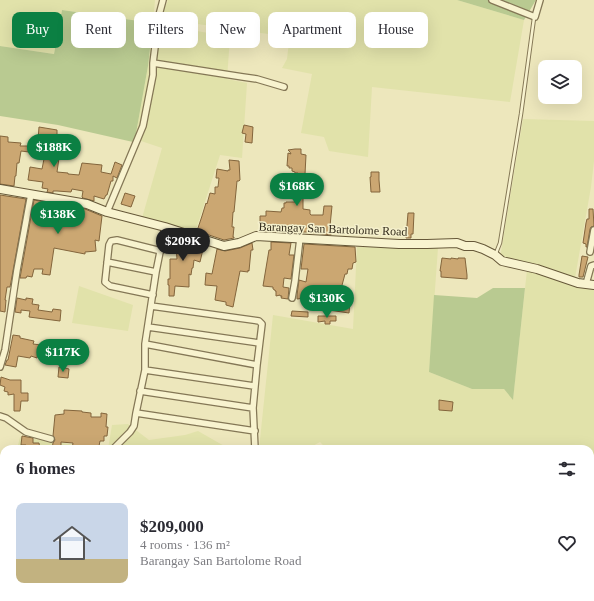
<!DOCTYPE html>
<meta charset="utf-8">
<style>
body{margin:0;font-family:"Times New Roman",serif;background:#f2f2f3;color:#2b2b33;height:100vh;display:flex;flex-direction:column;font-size:15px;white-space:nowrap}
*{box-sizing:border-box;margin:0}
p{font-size:13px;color:#7c7c81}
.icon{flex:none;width:22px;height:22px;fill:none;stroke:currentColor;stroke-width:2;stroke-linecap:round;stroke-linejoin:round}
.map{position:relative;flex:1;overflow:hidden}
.sheet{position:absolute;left:0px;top:445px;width:594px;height:156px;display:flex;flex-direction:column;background:#fff;border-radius:12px 12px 0 0;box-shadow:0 4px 16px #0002}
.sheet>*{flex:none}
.guide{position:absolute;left:12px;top:12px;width:570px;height:36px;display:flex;gap:8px}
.fabs{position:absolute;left:538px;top:60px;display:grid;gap:8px}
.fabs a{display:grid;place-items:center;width:44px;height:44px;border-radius:8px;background:#fff;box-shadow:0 4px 16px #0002;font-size:20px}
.price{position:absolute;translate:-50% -34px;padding:0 9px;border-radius:14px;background:#0b8043;color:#fff;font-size:13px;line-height:26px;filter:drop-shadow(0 1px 2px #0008)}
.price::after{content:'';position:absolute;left:50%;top:24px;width:12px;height:9px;margin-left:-6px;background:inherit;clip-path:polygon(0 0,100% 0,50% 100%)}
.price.selected{background:#222;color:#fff}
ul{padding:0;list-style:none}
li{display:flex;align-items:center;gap:12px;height:100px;padding:0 16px}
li+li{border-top:1px solid #e1e1e2}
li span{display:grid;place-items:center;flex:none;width:112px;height:80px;border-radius:8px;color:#555}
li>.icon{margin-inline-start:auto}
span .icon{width:48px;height:48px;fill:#fffc;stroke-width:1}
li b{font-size:17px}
h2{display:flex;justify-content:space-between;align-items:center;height:48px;padding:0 16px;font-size:17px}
.tag{padding:0 14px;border-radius:8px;background:#fff;box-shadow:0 4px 16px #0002;font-size:14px;line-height:36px}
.tag.selected{background:#0b8043;color:#fff}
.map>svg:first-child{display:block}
.farmland{fill:#e1e2aa}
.green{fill:#b9ca91}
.building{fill:#cba772;stroke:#83653c}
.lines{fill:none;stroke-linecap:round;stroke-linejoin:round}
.lane-casing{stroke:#847756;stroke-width:4.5}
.street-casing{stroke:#847756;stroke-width:8}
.secondary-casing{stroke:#665839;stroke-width:10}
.lane{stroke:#f8f3cf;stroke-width:2.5}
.street{stroke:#f8f3cf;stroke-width:5.5}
.secondary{stroke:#f8f3cf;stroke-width:8}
.labels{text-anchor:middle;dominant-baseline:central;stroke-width:3;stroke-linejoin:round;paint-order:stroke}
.street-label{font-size:12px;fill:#332b1b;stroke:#f5f0cc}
</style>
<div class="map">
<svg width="594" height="601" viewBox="0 0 594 601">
<rect width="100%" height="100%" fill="#ede7bc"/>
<path class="farmland" d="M0 0H155L153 23 230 37 227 79 247 83 242 158 220 155 194 236 142 218 162 148 135 139 148 66 153 23 62 10 54 54 0 46Z
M163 0H457L524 20 510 102 372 87 368 157 329 151 324 137 301 133 312 74 282 68 287 59 289 42 283 36 162 19 161 14 168 1Z
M523 119 594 121V161L591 187 575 278 539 267 500 258Z
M357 247 438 248 429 372 472 389H504L513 399 527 270 594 289V601H265V597H590V449H327L320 442 307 449H259L273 315 353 329Z
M79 286 133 305 128 331 72 323Z
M128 424 149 440 185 435 198 431 226 447 227 449H108L112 425Z
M20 437 103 449H17Z
M0 504 4 505V597H187L186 601H0Z"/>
<path class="green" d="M457 0H536L524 20Z
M62 10 153 23 148 66 135 139 133 142 58 125 0 116V46L54 54Z
M493 288H525L513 400 504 389H472L429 372 434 295 477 298Z
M187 597H265V601H186Z"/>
<path class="building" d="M244 125 253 127 252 143 245 142 246 134 242 133Z
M39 127 57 130V150H63L62 158H59L57 172 68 173V174L79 175 82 163 102 165 101 172 111 174 115 162 122 165 117 178 113 176V181H111L107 195H106L104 199 94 196V201L83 198 82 197 83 191 72 189 71 192 57 191H53V193L47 192 48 189 42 188 43 182 28 180 30 167 42 169 45 154 21 151 19 163H17L16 175V176H15L14 186 0 184V136L8 137V142L21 143 20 146H29L30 140H38Z
M295 149H301V154L306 155 305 174H304V177H303V209L310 210V214L311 215H323L324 206H332L330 226 331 235 309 232H290L263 231V229H260V216H266V211L281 212 282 208H284V203H286V202H295V185H297L298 173H295V172L292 171V168H289V166H287L288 153 291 154 290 152 288 150Z
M229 160 239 161 240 180 239 181H237L234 212H233L232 227H234L233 237H234V238L224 240 197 231 202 216 206 203 207 204 210 193 215 194V187H218L219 178H216L217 169 228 171V170H230Z
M371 172H379V180L380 192H371L370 177H371Z
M125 193 135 196 131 207 121 204Z
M0 195 26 199 11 282 10 287H7L5 300H6L5 312 0 311Z
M34 200 85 209 102 216 99 241 95 240 96 251 85 252V254L54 248 50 275 42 274 43 269H34L32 277 27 276 26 278H20Z
M589 209H593L594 226 591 227 590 229 587 247H586V244L583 243 586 223 587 219H589Z
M408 213H414L413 234H411V238H406Z
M173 235 174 237H176V240H186L204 245 200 262 194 260 193 268H192L191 275 189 274V287L175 286 174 296H169V285H168V279H170V259H177L176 246H170V242H168V236Z
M271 242 291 243 289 255H294L291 279 284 278 283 287 289 288 288 299 281 298 282 296H280V295L276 296V291H275V290L273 289V287L263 286 269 250H271Z
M252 243 253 250H251L249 271 248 270V272L240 271 233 307 226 305V302L215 300 217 286 205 285 206 273 212 274 217 249 225 251 240 248Z
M304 244 355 247 356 262 353 263 352 269H348L347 274H345L341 289 342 290 351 291 349 313 308 307V302H305V298L297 299V295L299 280 306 282 308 269H301Z
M582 256 588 257 583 277H579V275Z
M442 258 451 259V258L458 259V258H465L467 275V279L441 277V271H440Z
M17 298 26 300V298L33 299 32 304 39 305 38 310 52 312 53 309 61 310 60 321 29 317 30 311 21 310V313L15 312Z
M292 311 308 312V317L291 316Z
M318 316H336V321H330V324H325V321L318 322Z
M13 335 20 336V338L34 341 33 344 49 346V345L57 346 56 358 47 357V356L38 350 37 358 31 356 30 358 18 356 16 367 5 365 7 360H8Z
M59 367H65V368L69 369 68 378 58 377Z
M1 377 10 380H21V393H28V401H21L20 411H14V394L8 395V392L4 391 5 387 0 385Z
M439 400 453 402 452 411 439 410Z
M64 410 82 411V412L91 413V417H101V413L107 414 106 427H108L107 436H104V441H100L99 446H97V449H72L73 443 61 442V449H52L53 443 55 440 53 436 55 415 64 414Z
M22 436 33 438V443H39L40 449H34L26 447V445H21Z"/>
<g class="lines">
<defs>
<path id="lane" d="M496 253 500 243 521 114 534 18"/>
<path id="street" d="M492 0 535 17 540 0
M153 63 159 15 163 0
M107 212 143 126 153 75V63L243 77 257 79 284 87
M165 227 156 272 145 344V370L136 413 255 431
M590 252 594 230
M107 262 156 272
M586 284 591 266 594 265
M153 295 110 286 105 282 109 245 111 241 117 240 161 251
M292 298 295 281 300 238
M151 306 259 321 262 324 257 365 253 408 255 449
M148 327 259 343
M145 344 257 365
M0 367 5 350 17 270 31 194
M145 370 254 386
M140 391 253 408
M0 416 6 418 26 432 51 439
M113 449 130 432 134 426 136 413"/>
<path id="secondary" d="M0 189 87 204 107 212 165 227 224 246 239 243 256 236 399 244H427L457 243 465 246H474L483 249 495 255 502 261 537 269 578 283 594 285"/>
</defs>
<use href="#lane" class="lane-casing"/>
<use href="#street" class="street-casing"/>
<use href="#secondary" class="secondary-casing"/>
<use href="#lane" class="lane"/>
<use href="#street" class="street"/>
<use href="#secondary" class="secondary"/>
</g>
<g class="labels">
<g class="street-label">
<text transform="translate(333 229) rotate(2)">Barangay San Bartolome Road</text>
</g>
</g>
</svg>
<div class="fabs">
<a><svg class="icon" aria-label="layers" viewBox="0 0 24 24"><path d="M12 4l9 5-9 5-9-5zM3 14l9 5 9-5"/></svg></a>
</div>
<b class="price" style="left:54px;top:168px">$188K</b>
<b class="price" style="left:297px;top:207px">$168K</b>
<b class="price" style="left:58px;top:235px">$138K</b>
<b class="price selected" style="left:183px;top:262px">$209K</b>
<b class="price" style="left:327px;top:319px">$130K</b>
<b class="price" style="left:63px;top:373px">$117K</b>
<div class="guide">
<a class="tag selected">Buy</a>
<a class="tag">Rent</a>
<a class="tag">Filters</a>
<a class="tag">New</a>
<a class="tag">Apartment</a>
<a class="tag">House</a>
</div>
<section class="sheet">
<h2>6 homes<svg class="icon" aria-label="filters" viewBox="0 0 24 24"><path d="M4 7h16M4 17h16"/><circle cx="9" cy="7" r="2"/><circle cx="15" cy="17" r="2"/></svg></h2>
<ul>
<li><span style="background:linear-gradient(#c9d6e8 70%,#c2b280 0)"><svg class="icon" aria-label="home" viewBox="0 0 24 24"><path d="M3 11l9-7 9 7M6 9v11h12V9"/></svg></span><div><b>$209,000</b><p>4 rooms · 136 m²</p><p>Barangay San Bartolome Road</p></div><svg class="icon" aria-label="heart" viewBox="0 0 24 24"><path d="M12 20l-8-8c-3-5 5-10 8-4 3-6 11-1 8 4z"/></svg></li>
</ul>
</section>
</div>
